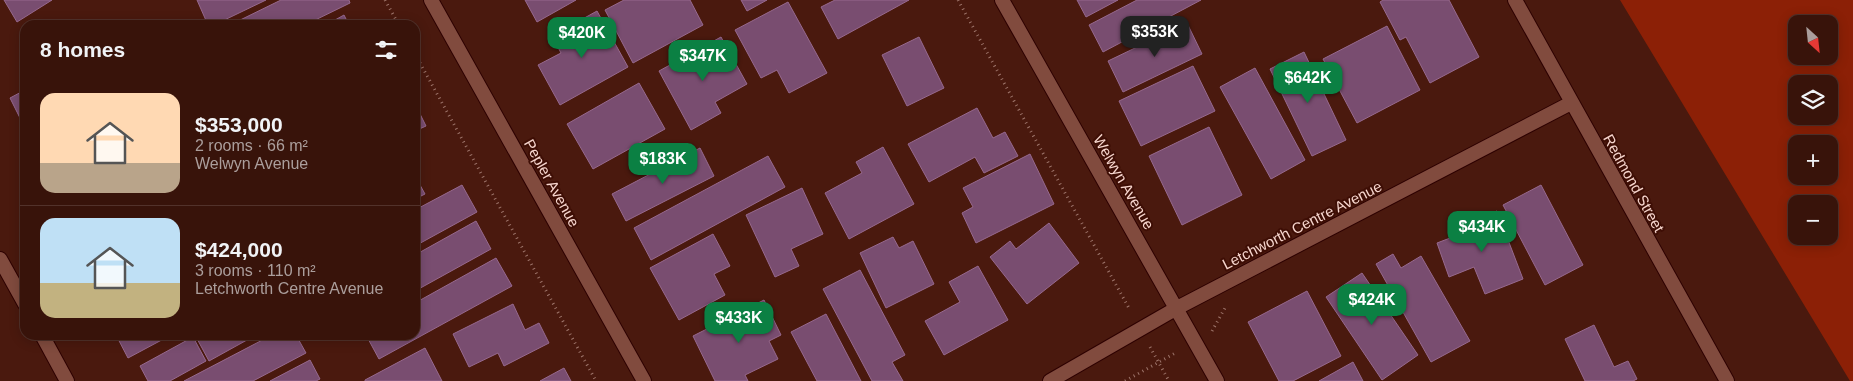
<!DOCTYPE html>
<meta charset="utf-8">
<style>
body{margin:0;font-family:Helvetica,sans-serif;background:#3f1c13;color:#f1f3f6;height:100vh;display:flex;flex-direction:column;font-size:19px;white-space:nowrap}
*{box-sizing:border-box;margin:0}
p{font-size:16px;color:#ab9e9c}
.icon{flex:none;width:28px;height:28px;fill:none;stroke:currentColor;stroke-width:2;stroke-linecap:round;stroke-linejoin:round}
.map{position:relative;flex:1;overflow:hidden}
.drawer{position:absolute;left:20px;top:20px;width:400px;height:320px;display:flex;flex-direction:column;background:#38130a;border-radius:15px;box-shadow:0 2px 12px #0003,0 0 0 1px #52322b}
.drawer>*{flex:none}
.needle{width:32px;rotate:153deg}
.controls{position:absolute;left:1788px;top:15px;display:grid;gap:10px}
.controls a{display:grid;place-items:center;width:50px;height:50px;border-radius:10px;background:#38130a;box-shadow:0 2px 12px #0003,0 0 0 1px #52322b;font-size:25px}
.price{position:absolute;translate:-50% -42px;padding:0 11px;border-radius:10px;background:#0b8043;color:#fff;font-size:16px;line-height:32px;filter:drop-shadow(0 1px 2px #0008)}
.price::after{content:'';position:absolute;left:50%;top:30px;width:15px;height:11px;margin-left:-8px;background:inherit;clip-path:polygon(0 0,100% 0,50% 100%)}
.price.active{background:#222;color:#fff}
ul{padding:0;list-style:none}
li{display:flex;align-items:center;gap:15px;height:125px;padding:0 20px}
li+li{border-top:1px solid #52322b}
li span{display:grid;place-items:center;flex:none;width:140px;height:100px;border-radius:15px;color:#555}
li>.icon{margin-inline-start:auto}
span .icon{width:60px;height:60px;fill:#fffc;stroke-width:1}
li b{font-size:21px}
h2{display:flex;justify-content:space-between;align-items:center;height:60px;padding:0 20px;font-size:21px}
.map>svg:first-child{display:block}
.green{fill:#8c2006;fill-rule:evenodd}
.building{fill:#794d70;stroke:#97698e}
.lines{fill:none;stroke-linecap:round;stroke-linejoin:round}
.minor-casing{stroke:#2d0000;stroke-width:16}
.path{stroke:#9e756b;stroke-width:3;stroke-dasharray:1 4;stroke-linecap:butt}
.minor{stroke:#814b3e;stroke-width:14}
.labels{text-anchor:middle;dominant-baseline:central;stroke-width:4;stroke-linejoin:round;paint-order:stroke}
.street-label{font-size:15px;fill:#f7d6ce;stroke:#3e0e05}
</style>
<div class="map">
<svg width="1853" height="381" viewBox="0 0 1853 381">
<rect width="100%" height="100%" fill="#4a190e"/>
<path class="green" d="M1620 0H1853V381H1850ZM1796 24H1829V56H1796ZM1796 84H1829V116H1796ZM1796 144H1829V176H1796ZM1796 204H1829V236H1796Z"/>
<path class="building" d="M4 0H52L17 22Z
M197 0H266L214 25H208Z
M281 0H349L350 3 305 25H230Z
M525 0H576L537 22Z
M624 0H690L703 25 633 63 605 10Z
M741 0H767L747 11Z
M835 0H909L838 39 821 7Z
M1077 0H1118L1086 17Z
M1137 0H1201L1103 52 1089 25Z
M1383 0H1449L1479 57 1430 83 1406 37 1400 40 1380 2Z
M788 2 827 73 789 93 777 70 761 78 735 30Z
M597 11 628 67 560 105 538 65 561 53 552 36Z
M344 15 349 25H326Z
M1187 23 1202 54 1123 92 1108 61Z
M1387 26 1420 90 1357 123 1323 59Z
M721 37 747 84 715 102 721 113 691 130 659 71Z
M919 37 944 88 907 106 882 55Z
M1304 52 1346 140 1312 156 1270 69Z
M1193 66 1215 111 1141 146 1119 101Z
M1255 68 1305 160 1271 179 1220 87Z
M639 83 665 129 593 169 567 124Z
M25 90V128L10 98Z
M415 104 426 126 415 131Z
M977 108 993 138 1005 132 1018 156 984 173 975 157 929 182 908 144Z
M1209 127 1242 195 1182 225 1149 156Z
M883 147 914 204 849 239 825 193 862 173 856 162Z
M700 148 714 176 626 221 612 194Z
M1030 154 1054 204 976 243 962 213 973 207 963 188Z
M768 156 785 187 651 260 634 228Z
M415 176 425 194 415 199Z
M462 185 477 212 415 246V210Z
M1541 185 1583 265 1545 285 1503 205Z
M802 188 823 234 791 249 799 266 775 277 746 215Z
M1497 211 1523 279 1485 294 1474 267 1449 277 1437 243 1466 232 1462 224Z
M476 221 491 249 415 291V255Z
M1049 223 1079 263 1027 304 990 257 1010 241 1016 249Z
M713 234 730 266 714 274 725 295 679 320 650 268Z
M893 237 899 248 913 241 934 284 886 308 860 253Z
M1393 254 1401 268 1421 256 1470 341 1431 362 1376 264Z
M496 258 512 286 379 359 366 335H415V303Z
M978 266 1008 320 944 355 925 321 960 302 949 282Z
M860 270 905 355 892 362 903 381H872L823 289Z
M1362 273 1418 355 1382 380 1326 297Z
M1307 291 1341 356 1293 381H1279L1248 322Z
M764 300 781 335 769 341 778 359 745 375 748 381H715L693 336Z
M513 304 525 330 539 323 549 343 504 366 498 353 469 367 453 334Z
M826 314 861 381H817L791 332Z
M1594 325 1614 367 1628 361 1637 379 1633 381H1585L1565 339Z
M116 335H171L128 358Z
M195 335H256L209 361Z
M272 335H296L306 353 253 381H184Z
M193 337 206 361 170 381H148L140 366Z
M425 348 442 381H365V380Z
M310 360 320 379 316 381H270Z
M1353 362 1363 381H1319Z
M564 368 571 381H540Z"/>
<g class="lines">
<defs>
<path id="minor" d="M431 0 644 381
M1002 0 1217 381
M1515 0 1727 381
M0 259 25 304
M42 335 67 381
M1050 381 1177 308 1571 103"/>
</defs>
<use href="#minor" class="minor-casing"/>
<path class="path" d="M385 0 399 25
M958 0 1130 310
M415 54 596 381
M1212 331 1225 308
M1150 347 1169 381
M1125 381 1177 352"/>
<use href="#minor" class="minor"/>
</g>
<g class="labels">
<g class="street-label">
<text transform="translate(1124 182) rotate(60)">Welwyn Avenue</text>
<text transform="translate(552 183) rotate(61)">Pepler Avenue</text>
<text transform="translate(1634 183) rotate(61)">Redmond Street</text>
<text transform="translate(1302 225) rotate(-27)">Letchworth Centre Avenue</text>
</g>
</g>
</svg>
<div class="controls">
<a><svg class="needle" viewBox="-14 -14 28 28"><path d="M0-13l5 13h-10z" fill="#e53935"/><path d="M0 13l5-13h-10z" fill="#ab9e9c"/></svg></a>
<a><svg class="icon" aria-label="layers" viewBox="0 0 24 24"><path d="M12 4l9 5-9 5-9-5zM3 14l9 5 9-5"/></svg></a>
<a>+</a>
<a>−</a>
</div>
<b class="price active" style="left:1155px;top:58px">$353K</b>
<b class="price" style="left:582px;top:59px">$420K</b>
<b class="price" style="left:703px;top:82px">$347K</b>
<b class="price" style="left:1308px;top:104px">$642K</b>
<b class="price" style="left:663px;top:185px">$183K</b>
<b class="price" style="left:1482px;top:253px">$434K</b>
<b class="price" style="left:1372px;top:326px">$424K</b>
<b class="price" style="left:739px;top:344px">$433K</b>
<section class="drawer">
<h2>8 homes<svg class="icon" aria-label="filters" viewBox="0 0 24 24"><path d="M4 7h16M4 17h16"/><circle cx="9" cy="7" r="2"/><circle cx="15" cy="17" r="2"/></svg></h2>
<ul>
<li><span style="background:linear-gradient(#ffd9b3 70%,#b9a48a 0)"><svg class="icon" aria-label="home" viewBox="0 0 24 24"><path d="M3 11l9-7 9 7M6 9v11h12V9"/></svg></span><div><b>$353,000</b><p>2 rooms · 66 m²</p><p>Welwyn Avenue</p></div></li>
<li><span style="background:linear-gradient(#bfe0f5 65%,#c2b280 0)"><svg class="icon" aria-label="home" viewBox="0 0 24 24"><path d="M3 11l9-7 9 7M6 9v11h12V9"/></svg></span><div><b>$424,000</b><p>3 rooms · 110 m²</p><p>Letchworth Centre Avenue</p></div></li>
</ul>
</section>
</div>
